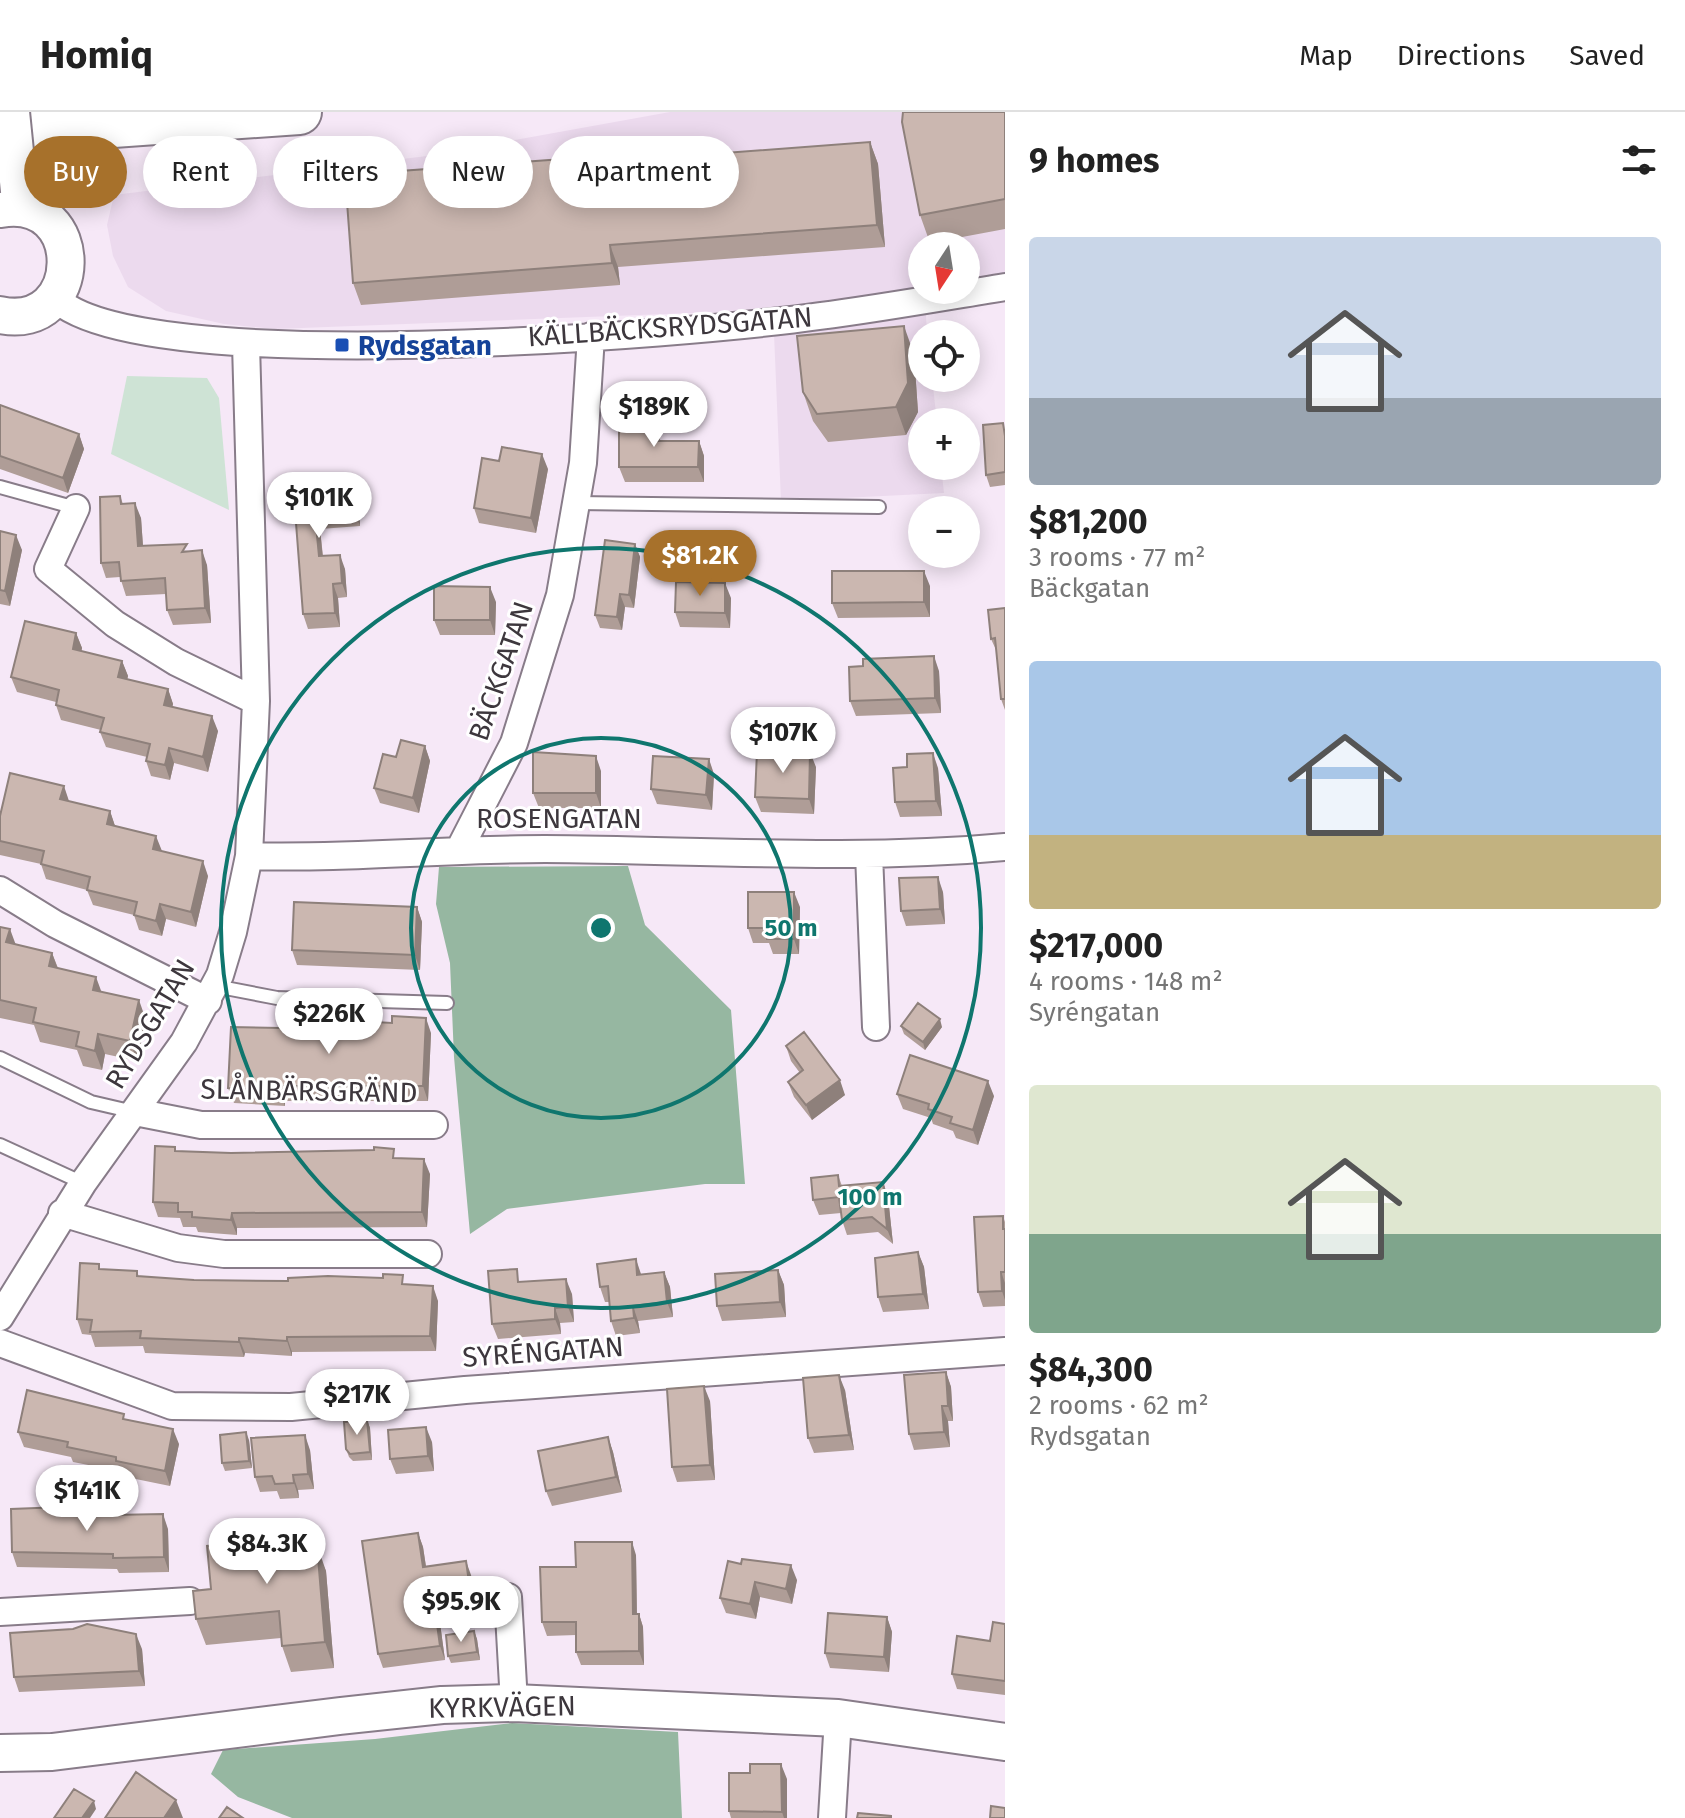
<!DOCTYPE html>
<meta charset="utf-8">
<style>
body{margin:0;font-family:"Fira Sans",sans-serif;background:#f6f6f6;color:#222;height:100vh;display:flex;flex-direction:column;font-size:30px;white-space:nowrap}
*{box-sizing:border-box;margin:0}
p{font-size:26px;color:#767676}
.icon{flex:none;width:44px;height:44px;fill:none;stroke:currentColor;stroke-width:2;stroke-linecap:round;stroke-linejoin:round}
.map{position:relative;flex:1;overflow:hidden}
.panel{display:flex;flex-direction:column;background:#fff;width:680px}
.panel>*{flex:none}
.hud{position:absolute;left:24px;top:24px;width:760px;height:72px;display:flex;gap:16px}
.needle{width:52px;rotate:192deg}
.fabs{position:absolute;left:908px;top:120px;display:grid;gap:16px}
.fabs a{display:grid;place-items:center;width:72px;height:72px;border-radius:50%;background:#fff;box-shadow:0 4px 20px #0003;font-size:40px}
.price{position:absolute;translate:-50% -68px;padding:0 18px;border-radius:28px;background:#fff;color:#222;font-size:26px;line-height:52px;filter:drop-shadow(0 2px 4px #0008)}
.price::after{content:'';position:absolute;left:50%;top:48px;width:24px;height:18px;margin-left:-12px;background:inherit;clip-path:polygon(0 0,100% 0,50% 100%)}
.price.selected{background:#a7712b;color:#fff}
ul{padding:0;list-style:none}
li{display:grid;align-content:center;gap:16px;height:424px;padding:0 24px}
li span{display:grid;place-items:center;height:248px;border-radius:8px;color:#555}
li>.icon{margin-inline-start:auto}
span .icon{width:144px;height:144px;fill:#fffc;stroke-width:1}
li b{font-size:34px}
h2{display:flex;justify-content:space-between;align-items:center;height:96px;padding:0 24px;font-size:34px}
.tag{padding:0 28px;border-radius:36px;background:#fff;box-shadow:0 4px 20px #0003;font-size:28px;line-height:72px}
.tag.selected{background:#a7712b;color:#fff}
header{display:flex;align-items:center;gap:48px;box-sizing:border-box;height:112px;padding:0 40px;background:#fff;border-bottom:2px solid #e0e0e0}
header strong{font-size:38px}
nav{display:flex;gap:44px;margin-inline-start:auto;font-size:28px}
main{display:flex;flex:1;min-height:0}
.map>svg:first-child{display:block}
.built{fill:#ecdaee}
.green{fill:#cee3d5}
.forest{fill:#96b7a1}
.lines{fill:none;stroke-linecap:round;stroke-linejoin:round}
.lane-casing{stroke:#887c89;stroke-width:16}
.street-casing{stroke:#887c89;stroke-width:30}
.secondary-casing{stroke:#887c89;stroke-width:40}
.highway-casing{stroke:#887c89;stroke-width:48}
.lane{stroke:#fff;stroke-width:12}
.street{stroke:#fff;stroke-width:26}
.secondary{stroke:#fff;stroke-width:36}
.highway{stroke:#fff;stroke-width:44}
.secondary-bridge-casing{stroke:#887c89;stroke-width:40;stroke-linecap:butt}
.secondary-bridge{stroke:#fff;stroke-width:36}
.wall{fill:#af9d97}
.shaded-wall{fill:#8e807b}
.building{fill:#cbb7b0;stroke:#8e807b;stroke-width:2}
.ring{fill:none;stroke:#0f766e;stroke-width:4}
.transit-dot{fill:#1a4fb4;stroke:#fff;stroke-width:3}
.labels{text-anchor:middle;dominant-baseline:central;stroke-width:6;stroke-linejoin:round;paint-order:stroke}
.street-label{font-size:28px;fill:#3d373d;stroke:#fff}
.transit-label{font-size:28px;font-weight:bold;fill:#164399;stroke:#fff;text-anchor:start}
.centre{fill:#0f766e;stroke:#fff;stroke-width:4}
.ring-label{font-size:24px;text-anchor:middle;font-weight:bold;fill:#0f766e;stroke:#fff;stroke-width:6;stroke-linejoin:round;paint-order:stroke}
</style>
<header>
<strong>Homiq</strong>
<nav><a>Map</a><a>Directions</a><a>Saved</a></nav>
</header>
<main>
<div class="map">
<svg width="1005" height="1706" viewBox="0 0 1005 1706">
<rect width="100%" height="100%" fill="#f6e8f7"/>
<path class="built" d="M670 0H1005V164L966 170V134H922L927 222H922V266H932L937 310H922V354H941L944 381 781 389 773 198 275 217 224 212 166 199 128 175 113 144 107 113 114 83 427 44Z"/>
<path class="green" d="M127 264 207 266 219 286 229 398 111 342Z"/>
<path class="forest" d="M628 754 645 813 731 898 745 1072H705L507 1097 470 1122 454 945 450 851 436 792 439 755Z
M512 1611 678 1620 682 1706H292L238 1685 211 1662 223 1638 375 1627Z"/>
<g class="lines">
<defs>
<path id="lane" d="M0 375 76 396
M577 391 879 395
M215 874 277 886 447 891
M0 946 91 990 134 1000
M0 1033 83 1071"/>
<path id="street" d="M54 185C135 269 693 222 820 204 882 196 943 185 1005 175
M76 396 48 457 115 512 176 550 256 589
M459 738 514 631 560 483 583 351 591 224
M869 742 876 915
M249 744C348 747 446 737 545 737 698 738 852 749 1005 735
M0 778 55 812 208 889
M135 1000 201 1013H434
M62 1101 178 1136 224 1142H428
M0 1205 83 1071 184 930 220 863 233 820 249 744 256 589 246 232
M0 1231 172 1294 291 1295 465 1278 1005 1239
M508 1485 514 1591
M0 1500 190 1489
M832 1706 838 1606"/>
<path id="secondary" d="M0 97C89 81 86 221 0 203
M0 1641 52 1640 340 1604 442 1593 514 1591 838 1606 1005 1630"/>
<path id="highway" d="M0 15 99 14 299 0"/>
</defs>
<use href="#lane" class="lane-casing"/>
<use href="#street" class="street-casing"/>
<use href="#secondary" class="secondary-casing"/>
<use href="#highway" class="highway-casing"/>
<use href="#lane" class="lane"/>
<use href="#street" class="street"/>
<use href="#secondary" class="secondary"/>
<use href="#highway" class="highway"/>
<defs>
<path id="secondary-bridge" d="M11 0 19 79"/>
</defs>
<use href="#secondary-bridge" class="secondary-bridge-casing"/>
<use href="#secondary-bridge" class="secondary-bridge"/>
</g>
<path class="wall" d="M1005 0V117L930 131 920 103Z
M671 27 678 45 870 30 878 52 885 135 618 155 620 173 361 193 353 171 604 44Z
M914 242 918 300 906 323 828 330 813 309 803 280Z
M0 293 79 322 84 337 68 381 0 357Z
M1005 317V373L990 375 986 363Z
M699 329 704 344V370H625L619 355Z
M548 357 536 421 479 411 474 396Z
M353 364 358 378 360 414 320 417 323 444 345 457 347 485 338 486 340 515 308 517 303 502 293 372Z
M120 384 123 392 141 406 143 434 189 439 207 453 211 511 173 513 167 498 166 482 126 484 120 465 106 466 101 451Z
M0 419 22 438 10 494 0 492Z
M635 432 640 445 634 496 625 495 622 518 600 516 595 503Z
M930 474V505L838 506 832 491Z
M731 486 730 516 680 515 675 500Z
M496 490 495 523H440L434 508Z
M1005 496V598L1001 587 997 540 991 527Z
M76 521 82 536 81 539 122 549 128 564 127 567 168 577 173 592 172 595 218 619 208 660 174 651 170 668 151 664 146 649 147 645 106 635 100 620 101 618 61 608 56 593V590L17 580 11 565Z
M939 559 941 601 856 604 850 589Z
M425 634 430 649 419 701 380 691 374 676 396 645Z
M816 655 814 702 761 700 755 685Z
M938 656 942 704 900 705 895 690Z
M601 659V696H539L533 681Z
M714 662 712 698 657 692 651 677Z
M69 689 110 699 115 714 208 764 196 815 166 807 162 824 139 818 134 803 93 793 87 778 46 767 41 752 0 743V704Z
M943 780 945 812 906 814 901 799Z
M417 795 422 810 420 858 297 853 292 838Z
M800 795 799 842H773L769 831H753L748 816Z
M0 815 15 832 52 841 58 856 101 880 146 908 137 949 105 942 102 958 83 954 77 938 40 930 34 913 0 906Z
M901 914 942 915 925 938 904 922Z
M281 916 431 921 428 989H285V994L234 991 228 976Z
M786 934 845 983 812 1008 794 985 788 970 800 961 791 949Z
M897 982 994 984 978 1033 956 1026 953 1019 933 1012 931 1006 903 997Z
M177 1039 397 1046 430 1062 427 1115 237 1116V1123L198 1120 196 1115H183L180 1106 158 1105 153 1090Z
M838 1063 842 1074 883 1070 888 1085 893 1132 878 1120 847 1123 842 1108 841 1101 819 1103 813 1088Z
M1003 1104 1005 1110V1194L983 1195 978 1180Z
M918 1140 924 1155 929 1197 883 1200 878 1185Z
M101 1157 137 1159 139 1165 194 1168 406 1173 438 1189 436 1239 292 1240V1244L245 1241 244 1245 145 1241 143 1234 95 1235 91 1223 82 1222 77 1207Z
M778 1158 784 1173 786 1205 722 1209 717 1194Z
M664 1160 670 1175 673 1205 638 1209 640 1221 616 1224 611 1209 609 1190H605L600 1175 641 1163Z
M522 1170 572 1182 574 1210 560 1211 561 1222 498 1227 492 1212Z
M946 1260 951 1275 953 1309H948L950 1335 914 1338 909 1322Z
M845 1278 854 1338 814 1341 808 1326Z
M710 1289 715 1368 677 1370 672 1355Z
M126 1308 179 1332 170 1374 121 1364 119 1359 73 1350 71 1345 24 1335 18 1320Z
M367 1308 370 1316 372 1348 353 1349 349 1345 346 1337Z
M608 1325 613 1340 622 1380 552 1394 546 1379Z
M249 1328 252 1356 225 1359 222 1351Z
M432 1330 434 1359 396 1362 390 1347Z
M310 1338 314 1377 298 1378 299 1386 280 1387 277 1379 260 1380 255 1365Z
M112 1399 114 1403 168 1417 169 1460 119 1461 117 1457 17 1455 12 1440 63 1400Z
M418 1421 423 1435 426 1454 471 1463 474 1484 437 1489 445 1548 383 1556 378 1542Z
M314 1433 326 1459 334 1556 291 1560 282 1534 281 1526 206 1533 196 1507 211 1477Z
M636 1443 637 1502H639L643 1515 644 1553H581L576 1540V1523L547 1524 542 1510 576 1455Z
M728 1449 797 1468 792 1492 760 1485 756 1507 726 1501 720 1486Z
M887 1505 892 1520 889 1560 830 1556 825 1541Z
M1005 1512V1583L957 1577 952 1562 990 1529Z
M474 1519 477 1527 480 1548 451 1551 448 1544Z
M142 1537 145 1574 19 1580 14 1565Z
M787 1667V1706H731L729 1699Z"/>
<path class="shaded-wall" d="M671 27 679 49 672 45Z
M870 30 878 52 885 135 877 113Z
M610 133 618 155 620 173 612 151Z
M904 214 914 242 918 300 906 323 896 295Z
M655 313 660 328 654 329Z
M79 322 84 337 68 381 63 366Z
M699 329 704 344V370L698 355Z
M542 342 548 357 536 421 531 406Z
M353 364 358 378 360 414 355 400Z
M135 391 141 406 144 449 138 434Z
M315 403 320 417 324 458 319 444Z
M16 423 22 438 10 494 5 479Z
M635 432 640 445 634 496 629 483Z
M202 438 207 453 211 511 205 496Z
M340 443 345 457 347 485 342 471Z
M924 459 930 474V505L924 490Z
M725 471 731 486 730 516 725 501Z
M333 472 338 486 340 515 335 501Z
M490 475 496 490 495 523 490 508Z
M620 482 625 495 622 518 617 505Z
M76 521 82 536 79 552 73 537Z
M934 544 939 559 941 601 935 586Z
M122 549 128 564 124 580 118 565Z
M168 577 173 592 169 608 164 593Z
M212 604 218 619 208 660 203 645Z
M425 634 430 649 419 701 413 686Z
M169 636 174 651 170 668 165 653Z
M810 640 816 655 814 702 809 687Z
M933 641 938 656 942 704 936 689Z
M596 644 601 659V696L596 681Z
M709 647 714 662 712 698 706 683Z
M64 674 69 689 60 687Z
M110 699 115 714 107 712Z
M156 724 162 739 153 737Z
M203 749 208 764 196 815 191 800Z
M938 765 943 780 945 812 940 797Z
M794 780 800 795 799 842 794 827Z
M160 792 166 807 162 824 156 809Z
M417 795 422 810 420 858 415 843Z
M10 817 17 836 6 830Z
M52 841 59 860 49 854Z
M96 865 103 884 93 878Z
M139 888 146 908 137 949 130 929Z
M426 906 431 921 428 989 423 974Z
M940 907 942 915 925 938 923 930Z
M98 922 105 942 102 958 95 939Z
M840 968 845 983 812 1008 806 993Z
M988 969 994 984 978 1033 973 1018Z
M280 974 285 989V994L279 979Z
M424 1047 430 1062 427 1115 422 1100Z
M883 1070 888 1085 893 1132 887 1117Z
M232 1101 237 1116V1123L231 1108Z
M918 1140 924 1155 929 1197 923 1182Z
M636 1147 641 1162 637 1163Z
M778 1158 784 1173 786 1205 780 1190Z
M664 1160 670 1175 673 1205 667 1190Z
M1001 1160 1005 1171V1188L1002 1179Z
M566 1167 572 1182 574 1210 568 1195Z
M433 1174 438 1189 436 1239 430 1224Z
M633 1194 638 1209 640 1221 634 1206Z
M555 1196 560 1211 561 1222 555 1207Z
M287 1225 292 1240V1244L287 1229Z
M239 1226 245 1241 244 1245 239 1230Z
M946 1260 951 1275 953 1309 948 1294Z
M839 1263 845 1278 854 1338 849 1323Z
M704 1274 710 1289 715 1368 710 1353Z
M942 1294 948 1309 950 1335 944 1320Z
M367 1308 370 1316 372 1348 370 1340Z
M426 1315 432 1330 434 1359 428 1344Z
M173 1317 179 1332 170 1374 165 1359Z
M246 1320 249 1328 252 1356 249 1349Z
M305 1323 310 1338 314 1377 308 1362Z
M608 1325 613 1340 622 1380 616 1365Z
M293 1363 298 1378 299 1386 294 1371Z
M163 1402 168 1417 169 1460 164 1445Z
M418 1421 423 1435 428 1469 423 1455Z
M310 1423 318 1443 317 1433 326 1459 334 1556 325 1530Z
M632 1430 636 1443 637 1515 633 1502Z
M466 1449 471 1463 474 1484 469 1470Z
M791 1453 797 1468 792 1492 786 1477Z
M755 1470 760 1485 756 1507 750 1492Z
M432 1475 437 1489 445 1548 440 1534Z
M639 1502 643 1515 644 1553 639 1539Z
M887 1505 892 1520 889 1560 884 1545Z
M474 1519 477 1527 480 1548 477 1540Z
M136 1522 142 1537 145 1574 139 1559Z
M781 1652 787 1667V1706H784L782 1700Z
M176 1688 183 1706H164Z
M94 1689 96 1697 90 1706H82Z"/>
<path class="building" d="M903 0H1005V87L920 103 902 10Z
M671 27 672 45 870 30 877 113 610 133 612 151 353 171 345 63 604 44 602 32Z
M904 214 908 271 896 295 817 302 803 280 797 224Z
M0 293 79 322 63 366 0 344Z
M1003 311 1005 324V360L986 363 983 313Z
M619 313H655L654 329H699L698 355H619Z
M502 335 542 342 531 406 474 396 482 346 499 349Z
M353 364 355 400 315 403 319 444 340 443 342 471 333 472 335 501 303 502 293 372Z
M120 384 121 392 135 391 138 434 187 432 182 440 202 438 205 496 167 498 165 466 121 469 119 450 101 451 100 385Z
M0 419 16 423 5 479 0 478Z
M605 428 635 432 629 483 620 482 617 505 595 503Z
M832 459H924V490L832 491Z
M676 470 725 471V501L675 500Z
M434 474 490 475V508H434Z
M1005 496V587H1001L995 526 991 527 988 498Z
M25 509 76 521 73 537 122 549 118 565 168 577 164 593 212 604 203 645 169 636 165 653 146 649 150 632 100 620 104 606 56 593 59 578 11 565Z
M934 544 935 586 850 589 849 555 863 554V547Z
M401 628 425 634 413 686 374 676 383 642 396 645Z
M757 639 810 640 809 687 755 685Z
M533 640 596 644V681H533Z
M933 641 936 689 895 690 893 656 907 655V642Z
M653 644 709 647 706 683 651 677Z
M10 661 64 674 60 687 110 699 107 712 156 724 153 737 203 749 191 800 160 792 156 809 134 803 137 790 87 778 90 765 41 752 44 739 0 729V704Z
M938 765 940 797 901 799 899 766Z
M748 780H794V827H767V816H748Z
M294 790 417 795 415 843 292 838Z
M0 815 10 817 6 830 52 841 49 854 96 865 93 878 139 888 130 929 98 922 95 939 76 934 79 920 33 910 36 896 0 888Z
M918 891 940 907 923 930 901 914Z
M392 904 426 906 423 974H280L279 979 228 976 231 915 281 916V913L327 917V912L374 914 375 910 392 911Z
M804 920 840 968 806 993 788 970 803 958 786 934Z
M910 943 988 969 973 1018 950 1011 952 1005 928 997 929 992 897 982Z
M155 1034 175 1035V1039L231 1041 374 1038V1035L394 1037 393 1046 424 1047 422 1100 232 1101 231 1108 192 1105V1100H178V1091L153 1090Z
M838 1063 839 1074 883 1070 887 1117 872 1105 842 1108 839 1085 813 1088 811 1066Z
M1003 1104V1117H1005V1160H1001L1002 1179 978 1180 974 1105Z
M918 1140 923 1182 878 1185 875 1146Z
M636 1147 637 1163 664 1160 667 1190 633 1194 634 1206 611 1209 608 1174 600 1175 597 1152Z
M80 1151 99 1152V1157L137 1159V1164L194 1168 288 1169V1166L328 1164 383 1166V1162L403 1163 402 1172 433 1174 430 1224 287 1225V1229L239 1226V1230L140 1226 141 1219 90 1220 92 1208 77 1207Z
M517 1157 518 1170 566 1167 568 1195 555 1196V1207L492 1212 488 1159Z
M778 1158 780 1190 717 1194 715 1162Z
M946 1260 948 1294H942L944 1320 909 1322 904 1263Z
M839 1263 849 1323 808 1326 803 1266Z
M704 1274 710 1353 672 1355 667 1277Z
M27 1278 124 1302 123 1307 173 1317 165 1359 116 1349V1345L67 1335 68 1330 18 1320Z
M367 1308 370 1340 350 1342 346 1337 344 1310Z
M426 1315 428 1344 390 1347 388 1318Z
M246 1320 249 1349 222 1351 220 1323Z
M305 1323 308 1362 293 1363 294 1371 275 1372 272 1364 255 1365 251 1326Z
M608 1325 616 1365 546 1379 538 1339Z
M62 1395V1400L112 1399V1403L163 1402 164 1445 113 1446V1442L12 1440 11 1397Z
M418 1421 423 1455 466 1449 469 1470 432 1475 440 1534 378 1542 362 1429Z
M310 1423 311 1433H317L325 1530 282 1534 279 1499 196 1507 193 1479 211 1477 207 1434Z
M575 1430H632L633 1502H639V1539L576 1540V1510H542L540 1455H576Z
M742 1447 791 1453 786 1477 755 1470 750 1492 720 1486 728 1449 741 1452Z
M828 1501 887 1505 884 1545 825 1541Z
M993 1510 1005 1512V1569L952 1562 957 1524 990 1529Z
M87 1512 136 1522 139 1559 14 1565 10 1521 73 1517Z
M474 1519 477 1540 448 1544 446 1523Z
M750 1652H781L782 1700 729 1699V1661H750Z
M136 1660 176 1688 164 1706H105Z
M74 1677 94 1689 82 1706H54Z
M991 1694 1005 1696V1706H990Z
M227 1695 243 1706H219Z
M858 1701 891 1704V1706H857Z"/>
<g class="ring">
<circle cx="601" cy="816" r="190"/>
<circle cx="601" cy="816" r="380"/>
</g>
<rect class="transit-dot" x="334" y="225" width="16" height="16" rx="4"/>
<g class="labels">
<g class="street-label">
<text transform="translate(670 215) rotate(-4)">KÄLLBÄCKSRYDSGATAN</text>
<text transform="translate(501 559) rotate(-71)">BÄCKGATAN</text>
<text x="559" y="706">ROSENGATAN</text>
<text transform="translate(150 912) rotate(-59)">RYDSGATAN</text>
<text transform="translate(309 979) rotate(1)">SLÅNBÄRSGRÄND</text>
<text transform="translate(543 1240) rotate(-4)">SYRÉNGATAN</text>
<text transform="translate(502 1595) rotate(-1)">KYRKVÄGEN</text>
</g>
<g class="transit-label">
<text x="358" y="233">Rydsgatan</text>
</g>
</g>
<circle cx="601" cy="816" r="12" class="centre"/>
<g class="ring-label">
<text x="791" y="824">50 m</text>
<text x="870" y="1093">100 m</text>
</g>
</svg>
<div class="fabs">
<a><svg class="needle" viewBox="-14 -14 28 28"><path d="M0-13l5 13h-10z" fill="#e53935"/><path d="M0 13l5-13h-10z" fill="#767676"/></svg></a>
<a><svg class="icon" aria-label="locate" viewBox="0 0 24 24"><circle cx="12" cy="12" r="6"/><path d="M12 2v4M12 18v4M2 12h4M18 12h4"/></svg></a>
<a>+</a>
<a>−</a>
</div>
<b class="price" style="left:654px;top:337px">$189K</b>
<b class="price" style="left:319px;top:428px">$101K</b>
<b class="price selected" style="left:700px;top:486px">$81.2K</b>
<b class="price" style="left:783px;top:663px">$107K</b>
<b class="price" style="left:329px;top:944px">$226K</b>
<b class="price" style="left:357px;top:1325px">$217K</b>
<b class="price" style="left:87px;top:1421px">$141K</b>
<b class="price" style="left:267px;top:1474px">$84.3K</b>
<b class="price" style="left:461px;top:1532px">$95.9K</b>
<div class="hud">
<a class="tag selected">Buy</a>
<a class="tag">Rent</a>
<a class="tag">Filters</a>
<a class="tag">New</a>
<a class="tag">Apartment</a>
</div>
</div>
<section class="panel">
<h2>9 homes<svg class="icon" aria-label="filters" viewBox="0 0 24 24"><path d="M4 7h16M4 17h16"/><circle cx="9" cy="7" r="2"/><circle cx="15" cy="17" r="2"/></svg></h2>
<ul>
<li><span style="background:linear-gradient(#c9d6e8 65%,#9aa5b1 0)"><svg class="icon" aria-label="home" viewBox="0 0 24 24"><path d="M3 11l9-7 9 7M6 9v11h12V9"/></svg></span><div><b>$81,200</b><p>3 rooms · 77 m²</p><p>Bäckgatan</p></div></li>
<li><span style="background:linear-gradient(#a9c7e8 70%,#c2b280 0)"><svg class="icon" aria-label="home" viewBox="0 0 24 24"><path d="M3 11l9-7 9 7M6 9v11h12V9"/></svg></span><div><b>$217,000</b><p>4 rooms · 148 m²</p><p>Syréngatan</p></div></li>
<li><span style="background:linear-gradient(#dfe7d0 60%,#7fa58c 0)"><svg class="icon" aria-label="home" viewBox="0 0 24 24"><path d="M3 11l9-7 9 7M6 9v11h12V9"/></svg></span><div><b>$84,300</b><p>2 rooms · 62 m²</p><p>Rydsgatan</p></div></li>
</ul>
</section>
</main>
